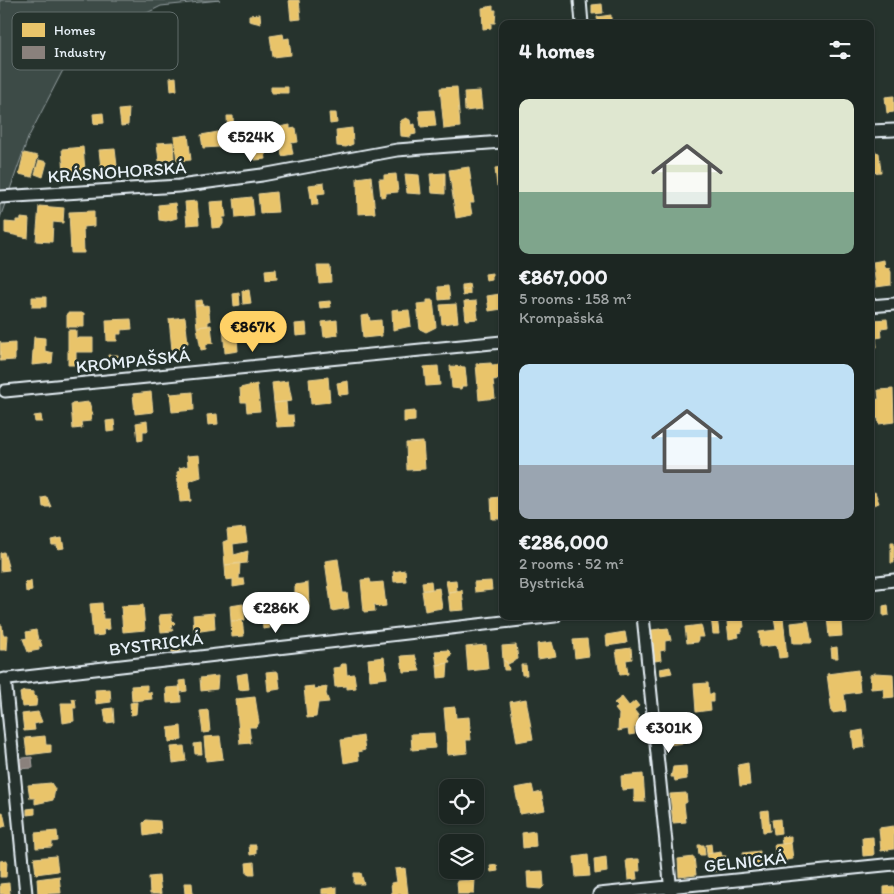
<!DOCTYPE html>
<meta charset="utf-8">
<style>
body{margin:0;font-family:Itim,sans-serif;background:#252e2a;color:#f1f3f6;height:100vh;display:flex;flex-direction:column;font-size:19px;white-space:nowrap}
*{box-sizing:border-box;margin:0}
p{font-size:16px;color:#a0a5a5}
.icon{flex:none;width:28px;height:28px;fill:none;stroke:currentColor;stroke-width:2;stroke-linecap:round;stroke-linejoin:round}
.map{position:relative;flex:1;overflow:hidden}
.panel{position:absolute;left:499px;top:20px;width:375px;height:600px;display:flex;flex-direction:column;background:#1c2622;border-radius:10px;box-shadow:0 1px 4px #0004,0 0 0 1px #3a4340}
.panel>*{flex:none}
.controls{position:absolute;left:439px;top:779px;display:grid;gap:10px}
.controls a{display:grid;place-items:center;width:45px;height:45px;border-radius:10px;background:#1c2622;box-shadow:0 1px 4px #0004,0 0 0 1px #3a4340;font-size:25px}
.price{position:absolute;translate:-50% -42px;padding:0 11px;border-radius:18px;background:#fff;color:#222;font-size:16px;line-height:32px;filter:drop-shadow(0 1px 2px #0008)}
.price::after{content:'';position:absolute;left:50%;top:30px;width:15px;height:11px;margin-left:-8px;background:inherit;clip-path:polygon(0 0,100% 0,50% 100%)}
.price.on{background:#ffd166;color:#111}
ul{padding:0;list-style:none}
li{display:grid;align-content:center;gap:10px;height:265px;padding:0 20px}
li span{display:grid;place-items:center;height:155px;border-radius:10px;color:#555}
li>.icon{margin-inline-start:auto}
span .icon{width:90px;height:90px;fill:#fffc;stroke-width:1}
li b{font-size:21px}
h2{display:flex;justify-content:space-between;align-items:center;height:60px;padding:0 20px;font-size:21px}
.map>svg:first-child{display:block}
.green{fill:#3e4b47;stroke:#939ea0}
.homes{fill:#e9c46a;stroke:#e9d295}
.industry{fill:#8a817c;stroke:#a6a3a1}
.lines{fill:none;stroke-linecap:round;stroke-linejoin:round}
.minor-casing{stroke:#e8f1f8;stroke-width:15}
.minor{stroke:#26332d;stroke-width:11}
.labels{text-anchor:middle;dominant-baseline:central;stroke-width:5;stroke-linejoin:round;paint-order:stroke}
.street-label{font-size:18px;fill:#e8f1f8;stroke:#26332d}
.key{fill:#26332d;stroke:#606c6a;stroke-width:1}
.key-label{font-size:14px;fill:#e8f1f8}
</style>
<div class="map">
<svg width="894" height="894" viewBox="0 0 894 894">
<rect width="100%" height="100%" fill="#26332d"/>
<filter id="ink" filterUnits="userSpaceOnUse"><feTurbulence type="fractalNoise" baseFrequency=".02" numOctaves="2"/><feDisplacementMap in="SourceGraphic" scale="10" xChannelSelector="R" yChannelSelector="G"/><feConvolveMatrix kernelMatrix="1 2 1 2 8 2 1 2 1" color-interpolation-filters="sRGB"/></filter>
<g filter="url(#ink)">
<path class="green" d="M0 0H220L161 6 137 18 88 32 62 72 28 138 0 218Z"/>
<path class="homes" d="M289 0H299L301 19 291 20Z
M602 4 603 13 592 14V5Z
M493 6V10H496L495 23H491V28L483 29 482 8Z
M260 14 261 24 249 21V15Z
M611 15V24H598L597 17Z
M283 34 284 39 289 38 291 55 273 57 270 36Z
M176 77 177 90 171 91 170 78Z
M271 87H288V93H271Z
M457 87 460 127 444 129 440 88Z
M480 91 482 109 465 111 464 92Z
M894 96V112L887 113 885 97Z
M129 109 128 125 121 126 119 110Z
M434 110 436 126 421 127 419 111Z
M103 113 104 123 94 124 93 114Z
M329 113H336L337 123 330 124Z
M227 116H233L234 135 228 136Z
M406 118 410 120 411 125 415 124 416 134 411 135V137L401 136 400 121Z
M290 125V129L296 128 298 142 291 143 293 154 282 156 281 147 277 148 274 128Z
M271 126 272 139H269V145L254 147 253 133H258L257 127Z
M352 128 353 144 346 147 337 146 336 130Z
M218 132 219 147 203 148 201 135Z
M188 135 191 160 177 161 174 137Z
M173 142 174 159 159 161 157 143Z
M264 146 266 159 255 160 254 147Z
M83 147 85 170 64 172 62 149Z
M115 149 117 166 101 168 99 150Z
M870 150 879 153 881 172 870 173Z
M24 153 38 156 32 177 19 174Z
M39 160 47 162 43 177 35 174Z
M469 167 474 203H470L472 215 456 218 449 170Z
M502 167V185L497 186 495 168Z
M445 173V194L432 193 430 174Z
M396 174 398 192 386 193V196L381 197 379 179H384V175Z
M405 174 419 175 421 194 407 193Z
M371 176 375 213 358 214 357 178Z
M324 183 325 193 317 194 318 205H312L309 185Z
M276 192 278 212 260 213 258 194Z
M252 197 254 216 236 218 234 199Z
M197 201 199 224 187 225 185 202Z
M224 201 226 217H223V224L221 227 212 228 210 202Z
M175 203 177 218 166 221 159 220 158 205Z
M39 206 64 208 63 223 53 222 52 242 36 241Z
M94 211V226L83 227 84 253H71L69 212Z
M21 218 29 219 28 238 5 233V222L16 223V220H21Z
M884 260 885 268H889L891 272V285L876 287 873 262Z
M317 266H330L331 282 319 283Z
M276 269 277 279 266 280 265 270Z
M492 273V280L486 281 485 274Z
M469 284 470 289 462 290V285Z
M448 286 450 299 439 300 438 287Z
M470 289V294L463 296 462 290Z
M249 290 251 303 243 304 242 291Z
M239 293 240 305 234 306 233 294Z
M500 294H502V309L489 311 487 296Z
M32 297H46V307H32Z
M202 300 203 305 195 306V301Z
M427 300H433L436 327 426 332 420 329 417 304 427 303Z
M330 301 331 307 320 308 319 302Z
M476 301 478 319 466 320 464 302Z
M456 304 458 322 442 324 440 305Z
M208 305 210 321H208V326L197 327 195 306Z
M398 309V311L409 310 411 326 393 330 392 310Z
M67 313H84V327H67Z
M369 315 370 321 381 320 382 336 363 338 361 316Z
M870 316H874V320L887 319 888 327 881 328 882 337 876 338 877 347 870 348Z
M185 317 188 343 183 344 184 348 172 350 169 319Z
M131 319 132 329 121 330V334H117V341H107L106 320Z
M337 320 338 335 324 337 322 322Z
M306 323 307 335 296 336 295 324Z
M236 324 238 351 225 353 223 325Z
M211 325 213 343 206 344V349L201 350 197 327Z
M68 330H76V338H93V352H76V365H68Z
M34 337 45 338V351L53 353 52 363 32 365Z
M0 341 2 344 15 343V360L0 361Z
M108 355H118L119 365 109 366Z
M491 363 492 365 502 364V379L493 380 495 398 479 400 476 364Z
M438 366 440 385 426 386 424 367Z
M450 366 465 367 467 386H462L461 389 452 388Z
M328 377 330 402 311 404 309 379Z
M288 381 292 401 274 403 272 383Z
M348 381 349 394 339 395 337 383Z
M257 384 260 411 247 412 246 402H241L240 388Z
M893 389 894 422 879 424 878 418 874 419 872 400 879 399 878 390Z
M151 392 153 412 135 414 133 394Z
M170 392 171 394 193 392 194 410 172 412Z
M89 402 93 415H91V421L81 422 82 428 73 429 71 404Z
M286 402 287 415H293L294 426 277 427 274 403Z
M415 411V421L404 422V412Z
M217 414 218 424 208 425 207 415Z
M41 415 42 422H35L34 416Z
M114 420 115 431 107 432 106 421Z
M147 421 148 431H143V440L138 441 136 423Z
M423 442 425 469 407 470 406 443Z
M199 455 201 477 189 481 191 501 180 502 177 472 180 471 179 468 188 466 187 456Z
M499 485H502V519H492L491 498 500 497Z
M875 492 879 503 870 506V494Z
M47 497 51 507H43L42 498Z
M245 528 247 542 233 544 234 555 248 551 247 563 225 565 223 542 228 540 227 530Z
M62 538 64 548 58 549 57 545H52L51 540Z
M891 542H894V563H891Z
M4 552 9 570 0 571V553Z
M338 559 343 593H347L349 608 332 611 325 561Z
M240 563 239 579H244L245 585 233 587V579L226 580 225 565Z
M405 570 406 581 394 582 393 572Z
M370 579 371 583 383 582 386 606 379 607 374 604 375 611 364 612 361 580Z
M456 580 457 591 448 592 446 581Z
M31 581 32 591 26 592 25 582Z
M431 581 432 589 423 590 422 582Z
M491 581 492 590 475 592 474 582Z
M308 583 309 608 295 606V585Z
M439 588 442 608 425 611 422 591Z
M462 590 464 610 450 611 448 592Z
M102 603 103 619H109L110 629 103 630 104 635 93 636 90 604Z
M243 604 245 620 231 621 230 606Z
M143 605 145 630 123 632 121 606Z
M888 605 889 615 883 616V606Z
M272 606 273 613 282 612 284 624 269 625 270 628 263 629 261 607Z
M214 613 215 629 194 632 193 615Z
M172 614V620L175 623 171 627 173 631 161 632 159 615Z
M711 616H717L719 634H713Z
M827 616H849V621L841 622 842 636 829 637Z
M783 617 787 657 779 658 777 645 760 647 759 632 776 630 774 618Z
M743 619 744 627 742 628V632L738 633 739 637 729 639 727 622Z
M242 620 244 636 232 637 231 621Z
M808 621 812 643H793L791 623Z
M0 625H2L3 635H8L7 650H0Z
M701 625 704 637H698V642L687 643 685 627Z
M668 628 671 640 665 641V650L660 651 661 660 655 661 652 630Z
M36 630 38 640H40L42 646 39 647V650L28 652 23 639 27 638 26 632Z
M625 632 627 643 607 646 606 635Z
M587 639 589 656 575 658 573 640Z
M552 642 556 656 538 659 537 644Z
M180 645 181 651 172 652 171 646Z
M486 645 488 669 468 671 466 647Z
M516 645 518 659 508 664 503 660 502 646Z
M837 647 838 658H832L831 648Z
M631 648 632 659 626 660 628 674 620 675 616 650Z
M448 650 452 654 448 659 450 663 437 665 435 651Z
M415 655 420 671 403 672 401 656Z
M384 657 387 678 370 680 368 659Z
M503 660 507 662 509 670H504Z
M448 663 447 677 438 678 437 665Z
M341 664H346L347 675 354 674 356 688 347 689V686L335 687 333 668 341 667Z
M521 665H526L527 675H522Z
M670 667 672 673 661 675 660 669Z
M858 670 860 692 844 694 846 711 832 713 827 674Z
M276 671 278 672 280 689 268 691 266 672Z
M247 673 249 689 239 690 237 675Z
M875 673 893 674 894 697 884 698 883 688 871 689 870 675Z
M218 676 217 689 201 691 200 678Z
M186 680 187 691 180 692 179 681Z
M708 683 709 694H713V702H710L711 710 696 712 694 684Z
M147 685V692H151L152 699 132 701 131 686Z
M314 686 315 689 327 687 326 694 329 702 318 703 316 717 307 718 304 687Z
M180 687 181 702 167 703 166 688Z
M110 689 111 702 96 704 95 690Z
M24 691 34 692V696L37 697 36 706 22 707 20 693Z
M255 697 259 723 256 727H249L251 743 240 744 236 699Z
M622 697 629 706 635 701 639 706 634 710 638 715 639 727 634 728 635 734 629 735 628 729 618 731 619 714 615 709 618 707 614 703Z
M72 699H75L76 708H73L74 721 63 723 61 703H73Z
M526 699 533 739 517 742 510 702Z
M137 702 136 714 131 715 130 703Z
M455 707 456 718 469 717 471 740H466L467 753 448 755 444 708Z
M113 708 114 722 106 723 104 709Z
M208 710 210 732 203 733 200 711Z
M38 712 42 722 34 724 35 730 24 731 22 714Z
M181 726 182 740 169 742 168 728Z
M681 726 683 743 668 745 665 728Z
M863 730 865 747 854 749 852 732Z
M434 733 435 748 412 750 411 734Z
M45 736 46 745H51V752L27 755 25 738Z
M220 736 223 759 206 761 204 737Z
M363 736 365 750 358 752 359 760 344 763 341 740Z
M201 743 202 754H195L194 744Z
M184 746 186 761 173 763 171 747Z
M748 763 750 785 740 786 738 765Z
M686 766 687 779 675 781 674 777H671L673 767Z
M643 774 645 802H634V789L622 790 621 776Z
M51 783 55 789 53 800 35 804V798H30L28 785Z
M532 785 534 794 541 792 545 810 520 814 515 788Z
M686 793 687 802 684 804 686 822 673 823 670 794Z
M35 808V814L27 815V809Z
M768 810 770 831 763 832 761 811Z
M3 812 6 826 0 828V813Z
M780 819 781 833 774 834 772 820Z
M146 820 160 821 161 833 144 836 143 823Z
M894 826V849L881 851 879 828Z
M57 831 58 841 52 842V847L36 848 35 833Z
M535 831 536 846 523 848 522 833Z
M791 836V843L782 844 781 837Z
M873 837 874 855 863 856 862 838Z
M791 843 793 859 786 860V863H783L782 860H776L774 845Z
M711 844 712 853 707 854 706 845Z
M249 845H256V854L250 855Z
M698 845H704L705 855H699Z
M760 851 759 866 745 868 743 853Z
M721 852 722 856H726L725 870 709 872 707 854Z
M588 855 590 876 576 877 574 857Z
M56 856 58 871 36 874 34 858Z
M606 857 607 872 595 874 594 859Z
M694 857 696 875 679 877 678 859Z
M636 859H639L640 871H636L637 879 628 880 626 860Z
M7 860 6 877H0V861Z
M254 862 255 874H247L246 863Z
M497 865 498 871 491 872 490 866Z
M405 868 408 894H392L391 883 397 882 395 869Z
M543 871 544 886 541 889 528 888 527 872Z
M354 873H361L364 884H354Z
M59 876 61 893 38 894 37 879Z
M159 876 161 894H150L149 877Z
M475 880 474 894H458L457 881Z
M9 883 10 894H0V884Z
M184 883H192L193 894H185Z
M894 886V894H884V887Z
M337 887V894H322V889Z"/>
<path class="industry" d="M32 757 33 768 17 769 16 759Z"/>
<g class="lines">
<defs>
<path id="minor" d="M580 0 582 24
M870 131 894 130
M0 197 179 186 262 175 397 150 502 142
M870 306 894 304
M5 391 502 342
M870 583 894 580
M643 616 671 892
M5 679 26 894
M0 680 555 616
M599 894 894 864"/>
</defs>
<use href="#minor" class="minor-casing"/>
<use href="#minor" class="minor"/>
</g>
</g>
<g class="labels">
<g class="street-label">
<text transform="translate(117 172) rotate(-4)">KRÁSNOHORSKÁ</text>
<text transform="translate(133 361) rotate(-6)">KROMPAŠSKÁ</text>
<text transform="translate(156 644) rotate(-7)">BYSTRICKÁ</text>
<text transform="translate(745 862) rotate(-6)">GELNICKÁ</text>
</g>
</g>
<rect x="12" y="12" width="166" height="58" rx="8" class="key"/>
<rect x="22" y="23" width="23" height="14" fill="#e9c46a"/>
<rect x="22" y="46" width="23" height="13" fill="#8a817c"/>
<g class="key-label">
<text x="54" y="35">Homes</text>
<text x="54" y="57">Industry</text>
</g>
</svg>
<div class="controls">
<a><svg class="icon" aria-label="locate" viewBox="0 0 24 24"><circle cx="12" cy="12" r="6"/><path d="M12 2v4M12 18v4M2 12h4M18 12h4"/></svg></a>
<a><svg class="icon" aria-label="layers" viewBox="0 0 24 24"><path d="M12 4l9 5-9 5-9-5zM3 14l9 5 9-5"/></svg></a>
</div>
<b class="price" style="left:251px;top:163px">€524K</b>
<b class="price on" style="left:253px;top:353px">€867K</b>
<b class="price" style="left:276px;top:634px">€286K</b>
<b class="price" style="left:669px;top:754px">€301K</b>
<section class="panel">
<h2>4 homes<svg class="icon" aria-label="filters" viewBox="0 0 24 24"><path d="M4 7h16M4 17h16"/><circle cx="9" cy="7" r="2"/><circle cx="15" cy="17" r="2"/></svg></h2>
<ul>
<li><span style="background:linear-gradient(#dfe7d0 60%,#7fa58c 0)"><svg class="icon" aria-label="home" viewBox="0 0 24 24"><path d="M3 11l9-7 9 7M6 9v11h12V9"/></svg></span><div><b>€867,000</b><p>5 rooms · 158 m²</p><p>Krompašská</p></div></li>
<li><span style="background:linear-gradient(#bfe0f5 65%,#9aa5b1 0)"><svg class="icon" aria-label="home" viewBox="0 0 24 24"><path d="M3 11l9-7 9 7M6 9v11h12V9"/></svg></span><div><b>€286,000</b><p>2 rooms · 52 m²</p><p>Bystrická</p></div></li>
</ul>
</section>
</div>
